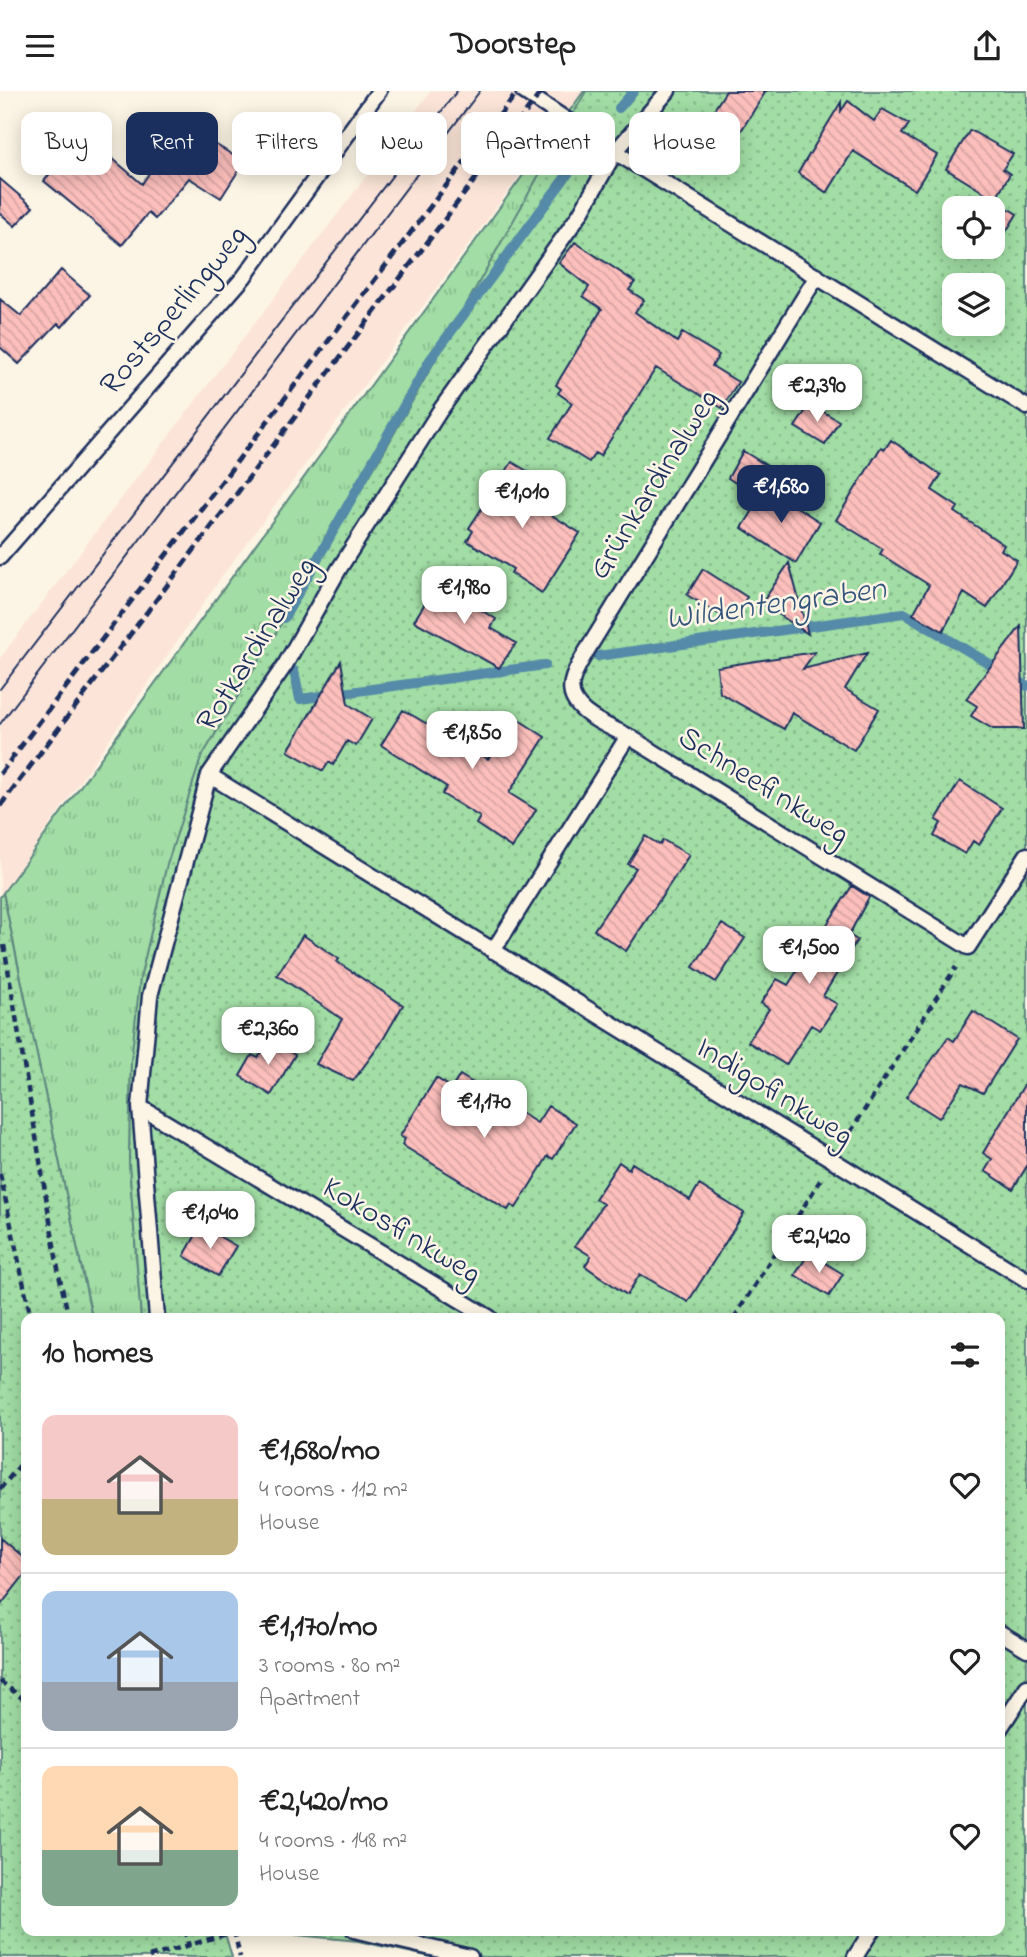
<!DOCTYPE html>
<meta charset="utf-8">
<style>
body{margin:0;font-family:"Indie Flower",sans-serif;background:#f2f2f2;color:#222;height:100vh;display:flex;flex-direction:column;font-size:26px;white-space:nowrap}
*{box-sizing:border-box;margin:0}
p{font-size:23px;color:#767676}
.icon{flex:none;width:38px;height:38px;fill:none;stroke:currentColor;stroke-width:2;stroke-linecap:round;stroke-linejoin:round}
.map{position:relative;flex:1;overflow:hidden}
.panel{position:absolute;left:21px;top:1222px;width:984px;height:623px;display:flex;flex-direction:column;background:#fff;border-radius:14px;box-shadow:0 4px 18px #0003}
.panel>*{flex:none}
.guide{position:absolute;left:21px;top:21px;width:985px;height:63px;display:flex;gap:14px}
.buttons{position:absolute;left:942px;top:105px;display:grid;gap:14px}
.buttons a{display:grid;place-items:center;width:63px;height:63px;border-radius:14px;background:#fff;box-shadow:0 4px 18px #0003;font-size:35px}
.price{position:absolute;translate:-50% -60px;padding:0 16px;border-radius:14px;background:#fff;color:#222;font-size:23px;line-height:46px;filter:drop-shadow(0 2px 4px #0008)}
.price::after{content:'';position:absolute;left:50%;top:42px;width:21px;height:16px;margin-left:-10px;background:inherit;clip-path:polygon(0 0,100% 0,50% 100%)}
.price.on{background:#1b2f5e;color:#fff}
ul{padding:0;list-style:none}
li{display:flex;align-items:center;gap:21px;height:175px;padding:0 21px}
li+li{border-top:2px solid #e0e0e0}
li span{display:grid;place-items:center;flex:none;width:196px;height:140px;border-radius:14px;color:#555}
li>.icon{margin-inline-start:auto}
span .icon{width:84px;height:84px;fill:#fffc;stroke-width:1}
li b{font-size:30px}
h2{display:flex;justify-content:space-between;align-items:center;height:84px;padding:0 21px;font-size:30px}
.pill{padding:0 24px;border-radius:14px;background:#fff;box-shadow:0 4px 18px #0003;font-size:24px;line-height:63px}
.pill.on{background:#1b2f5e;color:#fff}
header{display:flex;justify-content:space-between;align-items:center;height:91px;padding:0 21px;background:#fff;font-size:32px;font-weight:700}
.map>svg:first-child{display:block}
.built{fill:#fce5d8}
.grass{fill:url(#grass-tufts);stroke:#5e8681;stroke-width:2}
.garden{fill:url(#garden-dots);stroke:#5e8681;stroke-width:2;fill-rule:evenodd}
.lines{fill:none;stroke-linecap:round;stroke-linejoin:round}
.stream{stroke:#548aa8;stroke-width:10}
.building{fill:url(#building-back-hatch);stroke:#1b2f5e;stroke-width:2}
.lane-casing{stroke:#1b2f5e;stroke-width:19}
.path{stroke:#1b2f5e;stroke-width:4.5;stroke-dasharray:7 5;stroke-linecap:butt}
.lane{stroke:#fcf5e5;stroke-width:14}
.tram{stroke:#1b2f5e;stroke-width:2}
.rail{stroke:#1b2f5e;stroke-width:5;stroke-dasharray:10 5;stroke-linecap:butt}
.labels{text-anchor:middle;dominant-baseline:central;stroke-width:5;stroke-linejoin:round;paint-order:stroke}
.street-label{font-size:32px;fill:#1b2f5e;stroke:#fcf5e5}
.water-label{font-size:33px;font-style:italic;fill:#33557d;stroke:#fcf5e5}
</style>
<header><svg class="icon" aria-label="menu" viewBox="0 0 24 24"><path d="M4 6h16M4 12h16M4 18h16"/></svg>Doorstep<svg class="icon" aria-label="share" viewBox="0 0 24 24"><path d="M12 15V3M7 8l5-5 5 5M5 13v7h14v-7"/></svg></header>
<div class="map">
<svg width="1027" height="1866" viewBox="0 0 1027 1866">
<defs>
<pattern id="grass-tufts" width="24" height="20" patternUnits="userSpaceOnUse" patternTransform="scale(1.75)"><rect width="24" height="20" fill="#a1dda4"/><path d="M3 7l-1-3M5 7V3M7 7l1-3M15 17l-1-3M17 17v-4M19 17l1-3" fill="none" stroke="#8abe90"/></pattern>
<pattern id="garden-dots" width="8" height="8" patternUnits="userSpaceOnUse" patternTransform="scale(1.75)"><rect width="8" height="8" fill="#a1dda4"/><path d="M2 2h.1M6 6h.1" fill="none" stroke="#8abe90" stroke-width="1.8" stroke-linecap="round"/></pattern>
<pattern id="building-back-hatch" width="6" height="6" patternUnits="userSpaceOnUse" patternTransform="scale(1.75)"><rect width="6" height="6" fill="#fcbfbb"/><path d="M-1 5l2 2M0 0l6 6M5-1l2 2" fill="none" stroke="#d7a4a3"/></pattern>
</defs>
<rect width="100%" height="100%" fill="#fcf5e5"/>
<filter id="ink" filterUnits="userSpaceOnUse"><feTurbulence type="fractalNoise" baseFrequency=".0143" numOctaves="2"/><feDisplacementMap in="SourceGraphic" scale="14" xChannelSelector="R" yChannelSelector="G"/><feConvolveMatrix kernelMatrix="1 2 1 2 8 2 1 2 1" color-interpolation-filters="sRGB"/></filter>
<g filter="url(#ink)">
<path class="built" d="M431 0H583L223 484 0 806V567Z"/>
<path class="grass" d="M584 0H647L131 970 129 1072 141 1227H92L3 802Z"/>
<path class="garden" d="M586 0H1027V1866H431L358 1850 277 1842V1839H999V1227H141L129 1072 131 970 140 888 166 777 201 667 386 357ZM954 117H992V156H954ZM954 194H992V233H954Z
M3 802 92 1227H26V1839H224L232 1866H0V806Z"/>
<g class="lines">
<path class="stream" d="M619 17 634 0
M284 527 430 269 590 53
M598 565 904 522 1027 595
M294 580 300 608 545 574"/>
</g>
<path class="building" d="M726 0H766L731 56 701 39Z
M848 10 874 30 882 18 909 33 902 43 937 64 915 99 853 60 827 102 798 82 841 11V20Z
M181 32 244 71 221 107 189 87 155 128 148 122 122 154 44 90 83 42 142 93Z
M970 39 1013 63 1003 78 1010 83 995 108 946 78Z
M0 88 33 116 15 135 0 122Z
M990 106 1017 123 999 152 992 148V117H983Z
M575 151 635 191 629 199 644 209 635 221 677 251 682 242 719 264 712 275 738 291 722 317 656 277 600 365 595 362 589 371 550 347 572 312 558 302 561 298 556 294 602 218 583 205 589 196 559 172Z
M61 179 90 204 62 236 58 232 19 273 0 256V208L21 225Z
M810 313 839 330 825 354 795 336Z
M891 349 941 384 932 399 958 416 955 421 1004 454 1001 459 1017 469 987 517 964 502 943 540 913 523 929 494 880 463 883 458 836 429 881 356 885 358Z
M743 360 769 376 753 403 728 387Z
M512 371 544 390 531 411 580 442 542 502 511 482 513 478 467 450 473 440 469 437Z
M767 397 820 431 796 472 742 437Z
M789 472 808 543 762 512Z
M703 478 747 506 732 531 687 504Z
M437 493 496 528 491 537 516 552 499 577 414 530Z
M1021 535 1024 638H993L971 625 977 615 966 608Z
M815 561 803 578 867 562 845 598 879 618 854 659 792 622 784 638 720 602 717 576Z
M341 570 348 613 372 628 356 655 347 650 333 674 329 671 323 680 288 660Z
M403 619 488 668 516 627 545 646 509 702 536 719 512 757 476 733 480 726 442 703 447 696 381 654Z
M960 690 1002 717 979 754 973 750 965 763 934 745 941 732 936 729Z
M645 745 660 754 663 749 689 764 626 860 594 839 636 777 628 773Z
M852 795 869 806 849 844 857 849 823 905 837 913 820 939 811 934 786 974 748 951 769 918 761 912 777 888 788 894Z
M722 833 745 847 716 891 693 876Z
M303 844 339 868 337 871 403 914 381 952 353 990 316 973 342 928 277 884Z
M973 920 1017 948 983 1002 963 992 939 1027 906 1006 948 946 954 950Z
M270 949 295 964 271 1004 240 985 252 964 258 967Z
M460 984 537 1032 548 1015 576 1032 553 1068 548 1065 516 1117 511 1114 508 1119 402 1054 405 1048 400 1045 436 987 452 997Z
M1027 989V1075L1013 1098 985 1080 992 1068 983 1062Z
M619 1071 629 1078 632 1072 690 1109 699 1094 744 1122 688 1211 640 1183 627 1204 585 1175 591 1165 575 1155 603 1113 595 1108Z
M201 1135 236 1155 218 1185 184 1165Z
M809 1162 843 1183 829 1205 795 1184Z
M0 1447 26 1469V1482L0 1515Z"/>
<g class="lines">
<defs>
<path id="lane" d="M523 0 615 61 1027 316
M817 185 586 561C581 570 574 581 572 591 565 620 609 635 628 645L968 856 1027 764
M0 466 244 186 379 0
M209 684 1027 1189
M493 860 628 645
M140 1016 490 1227
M157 1227 140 1016 150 905 209 684 285 574 339 478 439 321 580 123 615 61 668 0
M999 1541 1027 1558
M999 1639 1027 1596
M354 1839 470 1866
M855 1866 872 1839"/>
</defs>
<use href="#lane" class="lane-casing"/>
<path class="path" d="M4 854 59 1184 69 1227
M844 1051 956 876
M0 1083 31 1227
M734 1227 821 1088
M0 1398 26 1367
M0 1590 26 1610
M184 1839 189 1855
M234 1840 240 1866
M149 1866 240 1839"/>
<use href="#lane" class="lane"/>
<path class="tram" d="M0 598 457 0
M0 633 480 0"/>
<path class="rail" d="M0 683 518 0
M0 715 542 0"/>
</g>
</g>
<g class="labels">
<g class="street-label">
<text transform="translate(175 220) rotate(-50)">Rostsperlingweg</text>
<text transform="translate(655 394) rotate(-58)">Grünkardinalweg</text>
<text transform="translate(258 554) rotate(-58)">Rotkardinalweg</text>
<text transform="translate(763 696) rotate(32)">Schneefinkweg</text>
<text transform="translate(774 1002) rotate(32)">Indigofinkweg</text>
<text transform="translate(401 1141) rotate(31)">Kokosfinkweg</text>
</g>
<g class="water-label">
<text transform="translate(776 514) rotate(-8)">Wildentengraben</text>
</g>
</g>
</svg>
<div class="buttons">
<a><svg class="icon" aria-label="locate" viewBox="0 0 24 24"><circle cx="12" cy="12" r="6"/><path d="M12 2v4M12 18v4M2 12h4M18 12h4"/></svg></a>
<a><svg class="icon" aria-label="layers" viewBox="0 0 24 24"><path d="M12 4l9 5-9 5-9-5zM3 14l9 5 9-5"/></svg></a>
</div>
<b class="price" style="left:817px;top:333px">€2,390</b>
<b class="price on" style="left:781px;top:434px">€1,680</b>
<b class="price" style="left:522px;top:439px">€1,010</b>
<b class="price" style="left:464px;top:535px">€1,980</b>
<b class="price" style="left:472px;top:680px">€1,850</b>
<b class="price" style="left:809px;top:895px">€1,500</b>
<b class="price" style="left:268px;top:976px">€2,360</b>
<b class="price" style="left:484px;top:1049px">€1,170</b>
<b class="price" style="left:210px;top:1160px">€1,040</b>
<b class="price" style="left:819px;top:1184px">€2,420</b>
<div class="guide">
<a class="pill">Buy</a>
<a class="pill on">Rent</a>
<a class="pill">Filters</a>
<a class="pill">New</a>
<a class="pill">Apartment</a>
<a class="pill">House</a>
</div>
<section class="panel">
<h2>10 homes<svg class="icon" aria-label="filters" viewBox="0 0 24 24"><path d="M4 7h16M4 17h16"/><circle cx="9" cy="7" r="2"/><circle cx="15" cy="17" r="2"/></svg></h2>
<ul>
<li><span style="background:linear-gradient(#f6c9c9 60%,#c2b280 0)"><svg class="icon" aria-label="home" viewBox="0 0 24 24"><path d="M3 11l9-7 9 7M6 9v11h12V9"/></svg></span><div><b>€1,680/mo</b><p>4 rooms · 112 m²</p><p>House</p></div><svg class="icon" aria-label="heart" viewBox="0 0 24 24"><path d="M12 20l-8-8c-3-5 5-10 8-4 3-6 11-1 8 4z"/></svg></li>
<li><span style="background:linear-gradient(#a9c7e8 65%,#9aa5b1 0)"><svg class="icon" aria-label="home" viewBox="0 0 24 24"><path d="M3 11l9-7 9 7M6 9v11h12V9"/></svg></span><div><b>€1,170/mo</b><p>3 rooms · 80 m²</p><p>Apartment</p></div><svg class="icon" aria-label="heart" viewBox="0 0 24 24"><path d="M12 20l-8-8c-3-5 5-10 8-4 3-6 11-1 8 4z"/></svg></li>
<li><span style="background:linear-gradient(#ffd9b3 60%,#7fa58c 0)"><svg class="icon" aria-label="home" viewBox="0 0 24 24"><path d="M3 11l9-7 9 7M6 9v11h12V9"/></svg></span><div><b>€2,420/mo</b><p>4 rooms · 148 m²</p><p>House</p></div><svg class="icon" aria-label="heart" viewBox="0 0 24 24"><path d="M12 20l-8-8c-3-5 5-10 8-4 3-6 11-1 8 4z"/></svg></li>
</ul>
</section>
</div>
